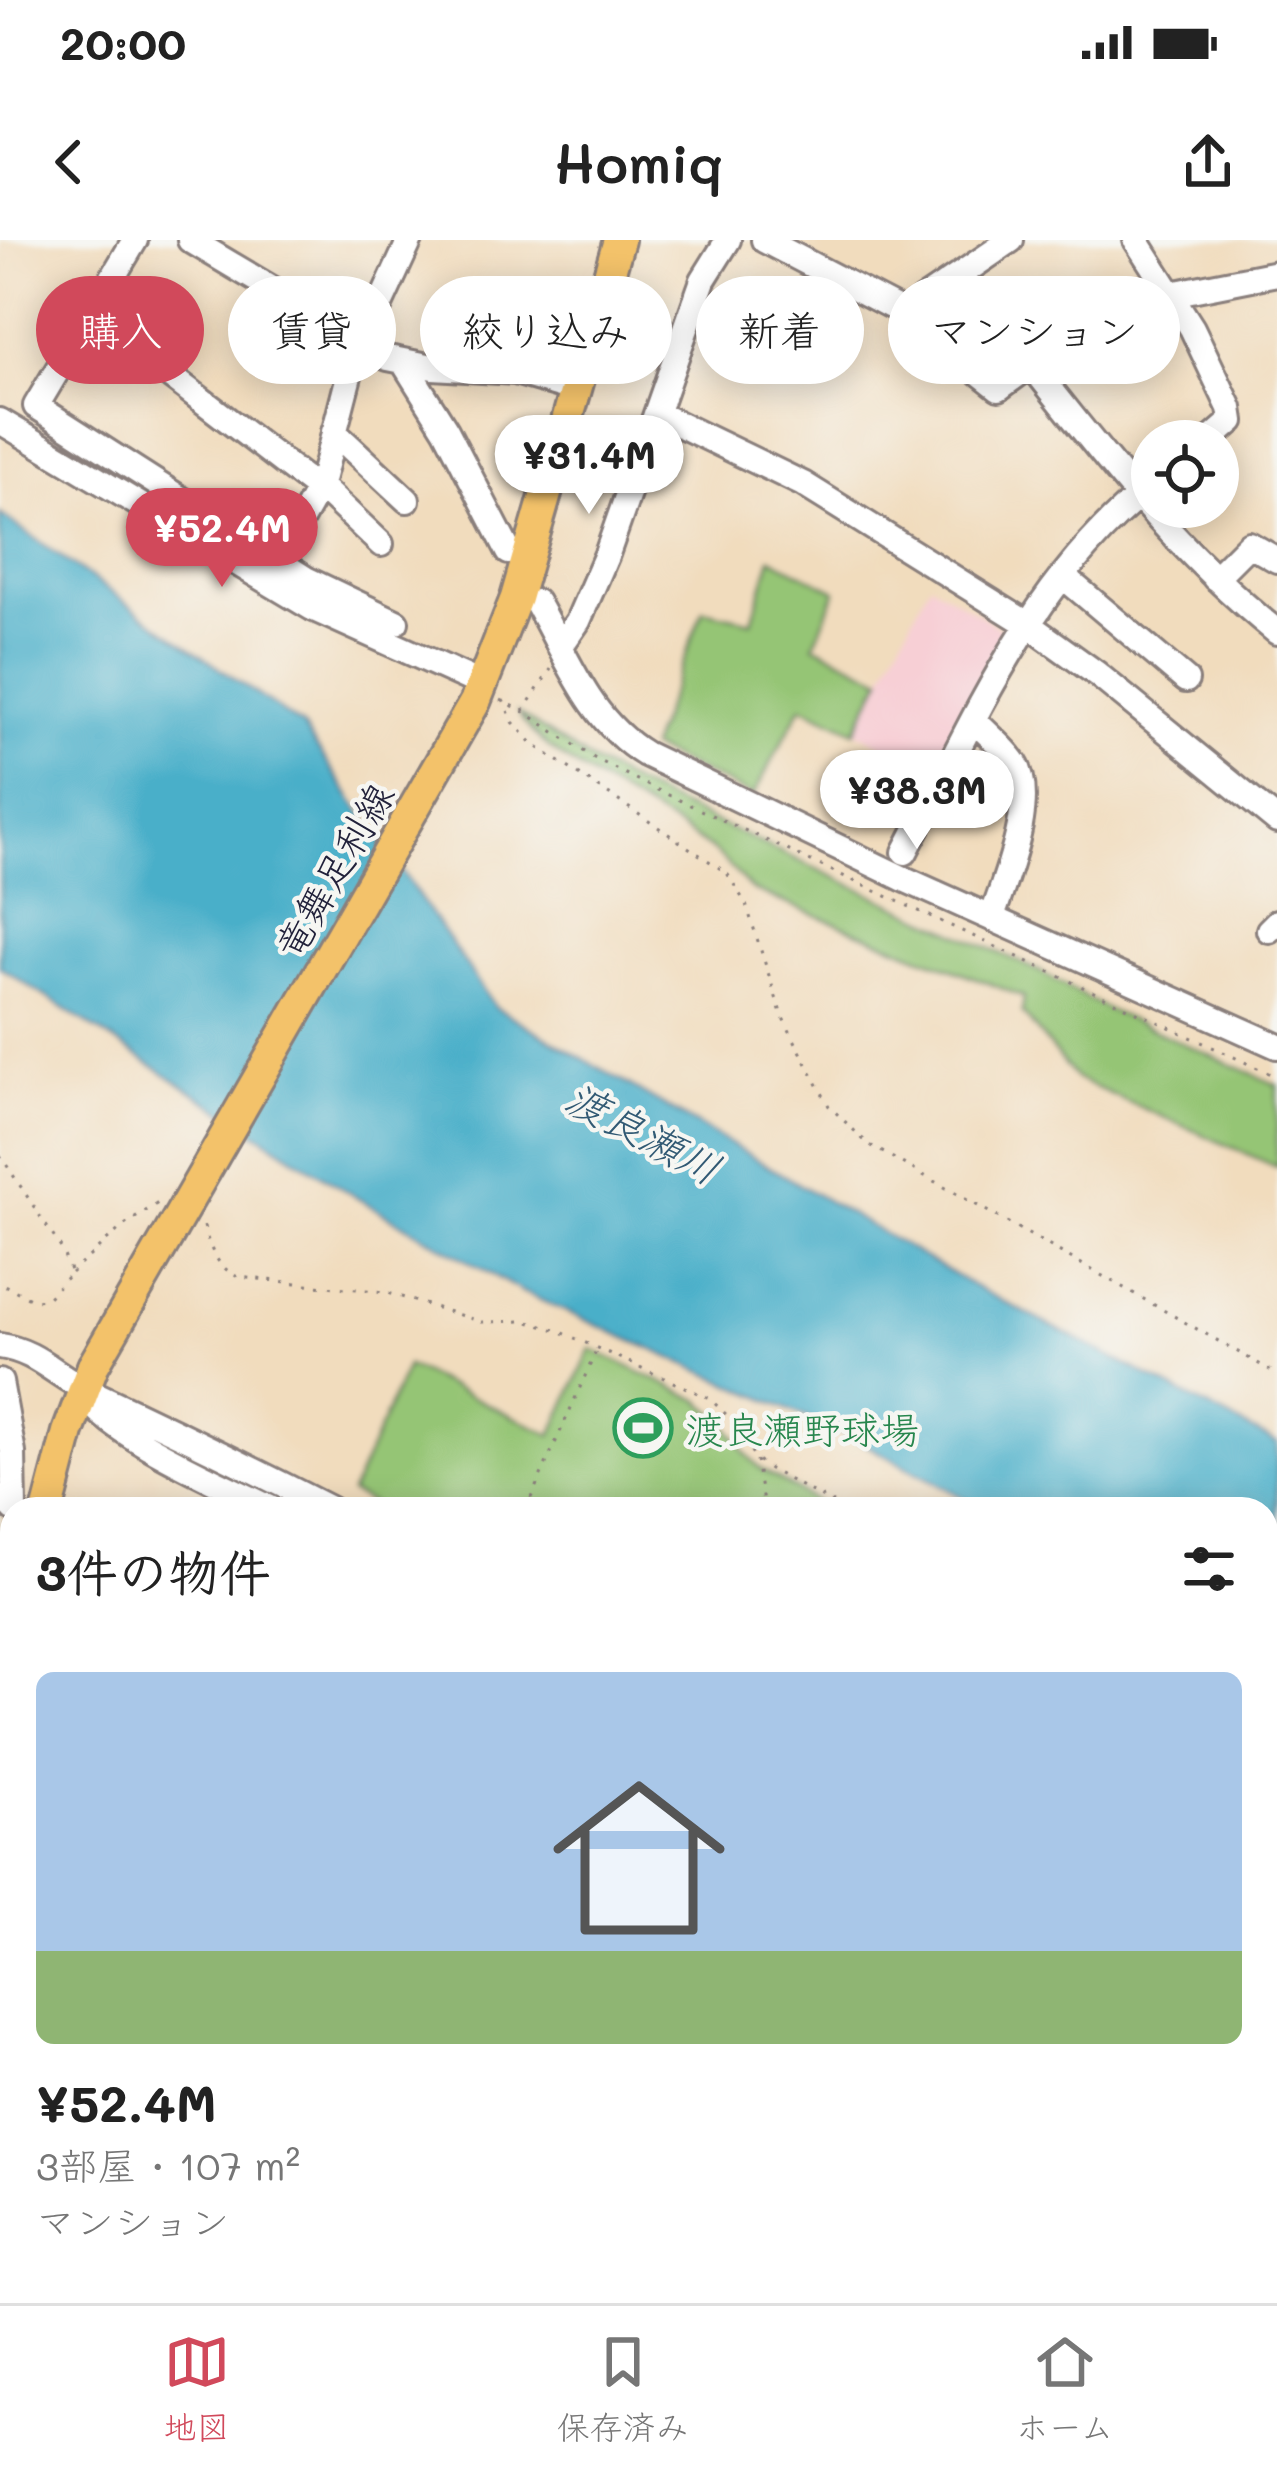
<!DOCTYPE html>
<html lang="ja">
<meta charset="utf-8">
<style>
body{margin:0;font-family:Mali,"Klee One",sans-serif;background:#f2f2f2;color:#222;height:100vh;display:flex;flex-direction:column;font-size:45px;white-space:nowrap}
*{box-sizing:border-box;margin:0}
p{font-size:39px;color:#767676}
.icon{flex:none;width:66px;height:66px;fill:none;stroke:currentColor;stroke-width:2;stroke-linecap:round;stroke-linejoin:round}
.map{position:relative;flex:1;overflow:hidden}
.panel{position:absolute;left:0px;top:1257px;width:1278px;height:807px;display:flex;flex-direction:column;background:#fff;border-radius:36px 36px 0 0;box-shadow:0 6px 30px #0003}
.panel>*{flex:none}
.banner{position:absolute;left:36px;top:36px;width:1206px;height:108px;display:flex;gap:24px}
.tools{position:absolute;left:1131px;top:180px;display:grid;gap:24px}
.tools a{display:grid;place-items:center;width:108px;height:108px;border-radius:50%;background:#fff;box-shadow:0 6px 30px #0003;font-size:60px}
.price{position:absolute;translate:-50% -102px;padding:0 27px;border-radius:42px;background:#fff;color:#222;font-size:39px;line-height:78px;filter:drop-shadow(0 3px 6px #0008)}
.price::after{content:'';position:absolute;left:50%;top:72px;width:36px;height:27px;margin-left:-18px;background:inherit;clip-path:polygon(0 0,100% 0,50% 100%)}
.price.on{background:#d1495b;color:#fff}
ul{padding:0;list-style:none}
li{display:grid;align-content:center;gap:24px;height:636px;padding:0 36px}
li+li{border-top:3px solid #e0e0e0}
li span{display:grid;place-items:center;height:372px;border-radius:18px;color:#555}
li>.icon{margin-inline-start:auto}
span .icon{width:216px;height:216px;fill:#fffc;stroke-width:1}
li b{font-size:51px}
h2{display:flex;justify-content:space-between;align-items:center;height:144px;padding:0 36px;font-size:51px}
.chip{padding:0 42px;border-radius:54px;background:#fff;box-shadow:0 6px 30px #0003;font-size:42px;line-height:108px}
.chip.on{background:#d1495b;color:#fff}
.status{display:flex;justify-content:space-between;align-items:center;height:84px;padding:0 60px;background:#fff;direction:ltr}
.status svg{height:33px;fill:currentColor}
header{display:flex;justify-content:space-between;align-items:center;height:156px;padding:0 36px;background:#fff;font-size:54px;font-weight:600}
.menu{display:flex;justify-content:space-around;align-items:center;height:168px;border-top:3px solid #e0e0e0;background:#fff;font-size:33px;color:#767676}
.menu a{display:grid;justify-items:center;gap:6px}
.menu .on{color:#d1495b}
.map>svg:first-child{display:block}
.built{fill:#f7cfd5}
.green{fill:#95c575;stroke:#5c7458;stroke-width:3}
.water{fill:#4aafc9;stroke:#366882;stroke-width:3}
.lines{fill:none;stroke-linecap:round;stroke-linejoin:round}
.stream{stroke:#4aafc9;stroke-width:4.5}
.minor-tunnel{stroke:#c8b7a3;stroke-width:24;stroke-dasharray:24 12;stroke-linecap:butt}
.minor-casing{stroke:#8a7f7c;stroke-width:30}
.major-casing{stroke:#8a7f7c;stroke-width:36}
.highway-casing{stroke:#8a7f7c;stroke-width:39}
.path{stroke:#8a7f7c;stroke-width:3;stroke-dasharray:3 9;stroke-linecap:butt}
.minor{stroke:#fff;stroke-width:24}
.major{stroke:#f3c26a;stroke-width:30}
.highway{stroke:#f3c26a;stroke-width:33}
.major-bridge-casing{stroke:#8a7f7c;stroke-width:36;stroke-linecap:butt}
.major-bridge{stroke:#f3c26a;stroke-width:30}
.labels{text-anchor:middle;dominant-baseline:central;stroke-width:9;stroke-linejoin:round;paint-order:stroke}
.street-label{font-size:39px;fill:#22223b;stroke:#f6f6f2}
.leisure-label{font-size:39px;fill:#27864d;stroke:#f6f6f2;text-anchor:start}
.water-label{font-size:42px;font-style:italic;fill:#325a74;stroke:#f6f6f2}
</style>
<div class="status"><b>20:00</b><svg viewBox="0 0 49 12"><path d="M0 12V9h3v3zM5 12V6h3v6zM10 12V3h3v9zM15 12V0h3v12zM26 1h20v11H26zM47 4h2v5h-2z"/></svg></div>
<header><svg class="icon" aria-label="back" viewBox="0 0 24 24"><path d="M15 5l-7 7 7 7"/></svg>Homiq<svg class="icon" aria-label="share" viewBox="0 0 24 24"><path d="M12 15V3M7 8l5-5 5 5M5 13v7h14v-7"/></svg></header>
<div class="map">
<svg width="1277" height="2063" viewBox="0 0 1277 2063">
<rect width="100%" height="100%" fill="#f6f6f2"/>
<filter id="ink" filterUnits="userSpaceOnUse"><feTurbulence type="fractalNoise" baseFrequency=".00833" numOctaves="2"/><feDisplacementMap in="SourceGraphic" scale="24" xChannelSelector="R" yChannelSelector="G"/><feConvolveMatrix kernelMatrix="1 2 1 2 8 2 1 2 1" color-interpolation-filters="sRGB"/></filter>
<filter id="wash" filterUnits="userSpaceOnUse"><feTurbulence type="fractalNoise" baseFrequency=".004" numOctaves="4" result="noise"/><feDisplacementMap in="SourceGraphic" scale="48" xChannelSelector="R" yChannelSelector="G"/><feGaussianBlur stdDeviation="2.7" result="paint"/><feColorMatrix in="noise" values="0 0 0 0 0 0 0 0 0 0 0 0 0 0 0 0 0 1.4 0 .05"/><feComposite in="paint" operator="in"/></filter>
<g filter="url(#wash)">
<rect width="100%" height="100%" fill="#f1dcbd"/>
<path class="built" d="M930 343 1008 393 938 534 855 491Z
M115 2052H215L206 2063H131Z"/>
<path class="green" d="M771 318 836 351 814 405 882 438 855 491 802 466 753 556 650 508 703 370 752 381Z
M519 474 592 522 647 551 1039 731 1106 769 1277 845V927L1076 839 1022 772 1024 757 752 650C741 639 730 626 719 616 672 576 543 522 519 474Z
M591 1109 699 1160 724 1180 745 1213 761 1229 828 1269H384L351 1253 407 1126 552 1195Z"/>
<path class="water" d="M0 274 302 486 495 767 970 1044 1277 1203V1431L1266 1424V1269H984L851 1197 524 1053 357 958 0 727Z"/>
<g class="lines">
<path class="stream" d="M0 1644 12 1652
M0 1984 12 1992
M93 2052 108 2063
M1213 2052 1236 2063"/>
</g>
</g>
<g filter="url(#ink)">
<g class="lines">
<path class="minor-tunnel" d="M0 1396 12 1402"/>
<defs>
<path id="minor" d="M135 0 36 166 306 339 396 382
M190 0 388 118 433 127 515 132 574 149
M764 0 904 73 1011 0
M1136 0 1192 88 1230 168 1232 181 1209 201
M961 36C1060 158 1153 293 1277 392
M1171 54 1277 33
M904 73 999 148 1032 124
M87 81 169 135 318 249
M404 123 446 190 509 312
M658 174 803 244 1026 383 1097 434 1277 581
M0 181 312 368 483 445
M334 192 407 260
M320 246 381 304
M279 319 321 244 351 128 410 0
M1064 337 1186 440
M1215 338 1249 304 1277 320
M536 362C568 418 588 479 645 514L902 638 1277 806
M560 407 578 381 607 314 703 40 728 0
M974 480C987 494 1005 508 1015 523 1037 557 1008 631 996 666
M905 612C973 483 1032 339 1150 247
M1269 690 1277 682
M0 1106C37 1111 56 1136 89 1151 170 1189 250 1228 330 1269
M0 1142 13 1213 14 1269
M84 1151C97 1191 231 1248 272 1269
M0 1350 12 1310
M0 1696 12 1707
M1266 1738 1277 1741
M1266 1789 1272 1841 1266 1908
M527 2052 533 2063
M1258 2052 1266 2063
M827 2063 850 2052
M1028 2063 1035 2059 1049 2063"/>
<path id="major" d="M475 462 516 358 619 0
M48 1269 68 1192 93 1126
M0 1488 12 1431
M0 1898 12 1900
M479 2052 512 2063"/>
<path id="highway" d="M1266 1626 1277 1615
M1266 1666 1277 1655
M611 2063 637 2052
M693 2063 718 2052"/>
</defs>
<use href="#minor" class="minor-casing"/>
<use href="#major" class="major-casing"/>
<use href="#highway" class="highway-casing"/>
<path class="path" d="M501 460 523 471 594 518 649 546 1277 837
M503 460 513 482 533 504 727 633 746 664 782 776 829 866 868 904 1277 1134
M523 471 551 429
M0 915 61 1008 71 1033 46 1059 34 1060 0 1043
M204 986C209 1008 217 1027 238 1037L385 1052 482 1082 525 1081 559 1091 709 1158 732 1180 755 1218 769 1229 844 1269
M71 1033 123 986 158 963
M756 1220 764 1269
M526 1269 598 1107
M1266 1553 1277 1560
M1266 1708 1277 1713"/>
<use href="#minor" class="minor"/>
<use href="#major" class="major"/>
<use href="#highway" class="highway"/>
<defs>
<path id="major-bridge" d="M93 1126 475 462"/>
</defs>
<use href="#major-bridge" class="major-bridge-casing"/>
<use href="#major-bridge" class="major-bridge"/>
</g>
</g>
<defs>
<symbol id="stadium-ring" viewBox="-11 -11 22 22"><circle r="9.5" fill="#f6f6f2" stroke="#2e9e5b" stroke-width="1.5"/><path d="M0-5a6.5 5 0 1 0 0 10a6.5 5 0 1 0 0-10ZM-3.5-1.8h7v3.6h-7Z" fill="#2e9e5b"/></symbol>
</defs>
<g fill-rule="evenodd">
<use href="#stadium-ring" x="610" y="1155" width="66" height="66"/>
</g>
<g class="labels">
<g class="street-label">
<text transform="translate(333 630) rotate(-60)">竜舞足利線</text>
</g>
<g class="leisure-label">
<text x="685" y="1188">渡良瀬野球場</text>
</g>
<g class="water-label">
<text transform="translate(644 892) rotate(28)">渡良瀬川</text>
</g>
</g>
</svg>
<div class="tools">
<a><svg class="icon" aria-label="locate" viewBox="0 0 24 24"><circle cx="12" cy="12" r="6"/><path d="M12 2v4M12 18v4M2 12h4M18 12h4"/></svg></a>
</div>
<b class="price" style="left:589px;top:277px">¥31.4M</b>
<b class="price on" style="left:222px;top:350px">¥52.4M</b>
<b class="price" style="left:917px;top:612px">¥38.3M</b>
<div class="banner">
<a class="chip on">購入</a>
<a class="chip">賃貸</a>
<a class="chip">絞り込み</a>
<a class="chip">新着</a>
<a class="chip">マンション</a>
</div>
<section class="panel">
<h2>3件の物件<svg class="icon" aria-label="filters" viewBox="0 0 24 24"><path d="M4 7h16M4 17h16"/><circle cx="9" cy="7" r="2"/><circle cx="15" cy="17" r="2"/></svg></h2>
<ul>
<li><span style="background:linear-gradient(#a9c7e8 75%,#8fb573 0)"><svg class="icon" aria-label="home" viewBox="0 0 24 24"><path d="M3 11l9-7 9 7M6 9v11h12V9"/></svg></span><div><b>¥52.4M</b><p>3部屋 · 107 m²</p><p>マンション</p></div></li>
</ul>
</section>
</div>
<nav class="menu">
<a class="on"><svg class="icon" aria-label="map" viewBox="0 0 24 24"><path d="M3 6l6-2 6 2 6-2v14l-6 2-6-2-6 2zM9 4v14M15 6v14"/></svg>地図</a>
<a><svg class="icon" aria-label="saved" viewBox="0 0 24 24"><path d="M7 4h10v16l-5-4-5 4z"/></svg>保存済み</a>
<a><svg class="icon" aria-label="home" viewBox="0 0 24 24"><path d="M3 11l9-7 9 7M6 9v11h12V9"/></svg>ホーム</a>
</nav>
